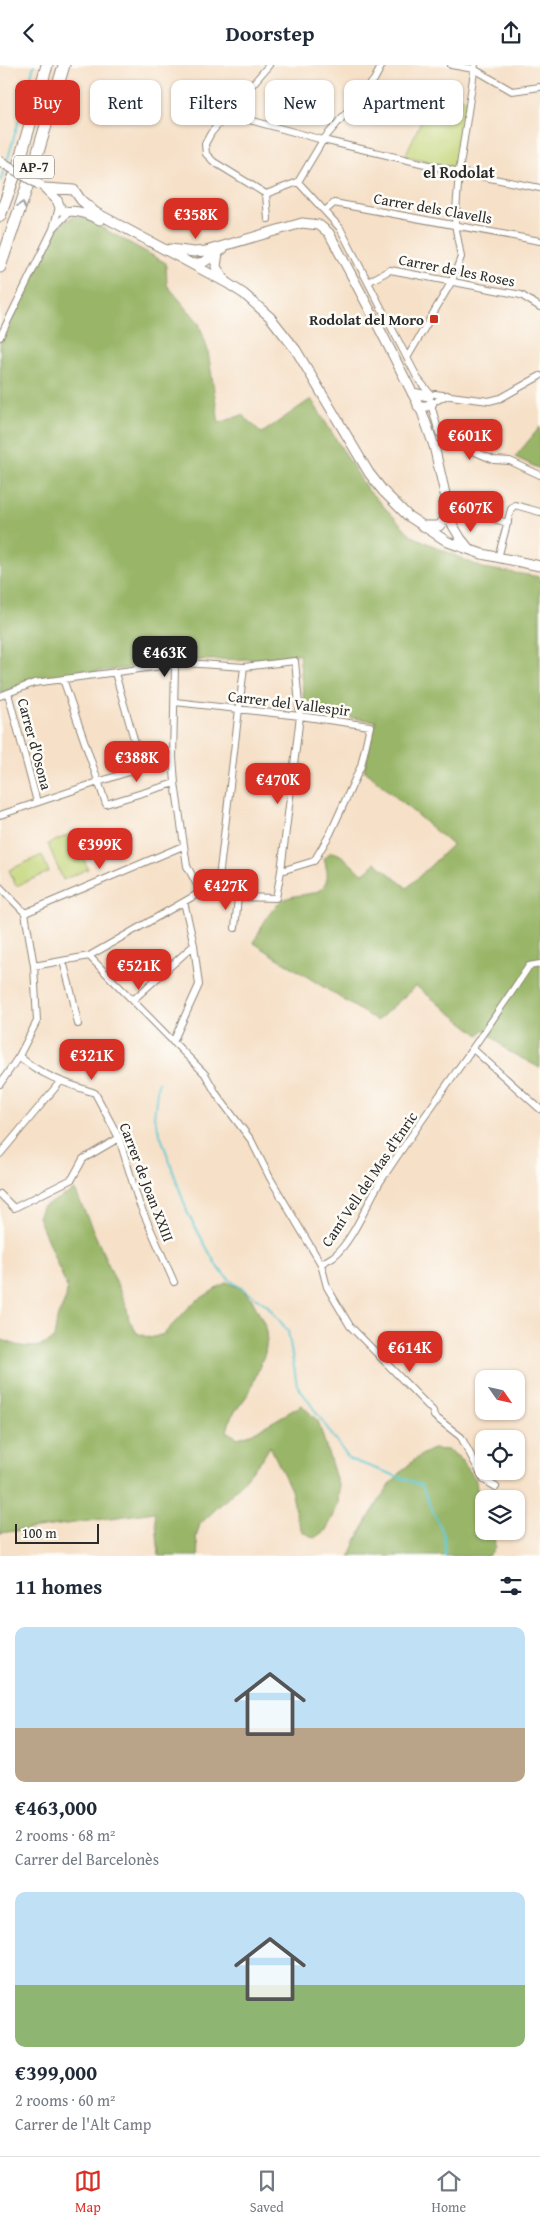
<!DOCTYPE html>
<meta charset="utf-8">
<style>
body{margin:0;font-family:"Gentium Book Plus",serif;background:#f2f2f3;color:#1f2937;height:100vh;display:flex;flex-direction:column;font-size:19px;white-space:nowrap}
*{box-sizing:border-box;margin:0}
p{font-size:16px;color:#747a83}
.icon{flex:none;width:28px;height:28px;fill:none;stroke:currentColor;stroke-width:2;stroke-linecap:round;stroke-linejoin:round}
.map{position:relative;height:1491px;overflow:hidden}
.sheet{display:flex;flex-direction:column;background:#fff;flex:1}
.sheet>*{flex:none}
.top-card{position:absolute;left:15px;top:15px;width:510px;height:45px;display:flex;gap:10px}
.needle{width:32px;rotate:124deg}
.tools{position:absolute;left:475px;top:1305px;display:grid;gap:10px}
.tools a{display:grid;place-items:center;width:50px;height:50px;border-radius:10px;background:#fff;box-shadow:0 1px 4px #0004;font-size:25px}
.scale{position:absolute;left:15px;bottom:12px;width:84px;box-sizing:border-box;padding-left:5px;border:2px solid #2b2b2b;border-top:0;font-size:14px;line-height:18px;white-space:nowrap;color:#2b2b2b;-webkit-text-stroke:4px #fdfcf7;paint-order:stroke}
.price{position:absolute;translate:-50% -42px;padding:0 11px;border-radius:10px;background:#d93025;color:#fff;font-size:16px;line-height:32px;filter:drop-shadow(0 1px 2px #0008)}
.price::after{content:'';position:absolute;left:50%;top:30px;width:15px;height:11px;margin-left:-8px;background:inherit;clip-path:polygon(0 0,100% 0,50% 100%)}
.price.current{background:#222;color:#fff}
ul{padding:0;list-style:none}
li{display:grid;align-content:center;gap:10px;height:265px;padding:0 15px}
li span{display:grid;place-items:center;height:155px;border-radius:10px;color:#555}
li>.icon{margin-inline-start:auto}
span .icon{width:90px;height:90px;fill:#fffc;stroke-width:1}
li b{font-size:21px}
h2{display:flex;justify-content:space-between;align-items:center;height:60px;padding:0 15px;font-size:21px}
.chip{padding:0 18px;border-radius:10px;background:#fff;box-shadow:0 1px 4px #0004;font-size:18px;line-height:45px}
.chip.current{background:#d93025;color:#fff}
header{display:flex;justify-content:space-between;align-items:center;height:65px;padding:0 15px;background:#fff;font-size:22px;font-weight:700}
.menu{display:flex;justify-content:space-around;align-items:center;height:70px;border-top:1px solid #e0e1e3;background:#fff;font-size:14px;color:#747a83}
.menu a{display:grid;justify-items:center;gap:2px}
.menu .current{color:#d93025}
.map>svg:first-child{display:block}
.green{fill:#c2d477;stroke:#768051}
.forest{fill:#99b668;stroke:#62704a}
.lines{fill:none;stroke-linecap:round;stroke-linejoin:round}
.stream{stroke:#5cc8d3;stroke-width:2}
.minor-casing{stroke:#908679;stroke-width:8}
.secondary-casing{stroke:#908679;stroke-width:11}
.motorway-casing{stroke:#908679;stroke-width:13}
.minor{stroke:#fff;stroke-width:6}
.secondary{stroke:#fff;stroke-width:9}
.motorway{stroke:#fff;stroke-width:11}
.secondary-bridge-casing{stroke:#908679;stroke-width:11;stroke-linecap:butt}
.secondary-bridge{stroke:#fff;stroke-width:9}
.oneway{stroke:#a0a0a0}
.poi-dot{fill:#c8321e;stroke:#fdfcf7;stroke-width:2}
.labels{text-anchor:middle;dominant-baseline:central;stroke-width:5;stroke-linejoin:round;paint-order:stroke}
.shield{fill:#fdfcf7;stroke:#6a6a68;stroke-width:1}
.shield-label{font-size:14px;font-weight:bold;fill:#2b2b2b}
.street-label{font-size:15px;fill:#2b2b2b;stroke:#fdfcf7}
.poi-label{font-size:15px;font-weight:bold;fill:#2b2b2b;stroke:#fdfcf7;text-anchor:end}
.neighbourhood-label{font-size:16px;font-weight:bold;fill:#2b2b2b;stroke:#fdfcf7}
</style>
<header><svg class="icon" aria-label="back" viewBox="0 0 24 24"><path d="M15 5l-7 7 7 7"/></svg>Doorstep<svg class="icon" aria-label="share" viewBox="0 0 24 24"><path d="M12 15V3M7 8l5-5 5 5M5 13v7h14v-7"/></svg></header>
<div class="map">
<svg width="540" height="1491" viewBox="0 0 540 1491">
<rect width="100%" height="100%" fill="#fdfcf7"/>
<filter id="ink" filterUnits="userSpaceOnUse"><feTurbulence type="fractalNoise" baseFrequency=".02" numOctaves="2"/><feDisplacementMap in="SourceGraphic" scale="10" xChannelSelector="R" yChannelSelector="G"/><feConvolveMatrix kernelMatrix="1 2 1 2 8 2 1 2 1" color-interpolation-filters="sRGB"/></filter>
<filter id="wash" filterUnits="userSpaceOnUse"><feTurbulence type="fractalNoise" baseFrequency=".0096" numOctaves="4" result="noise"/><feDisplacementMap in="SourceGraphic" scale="20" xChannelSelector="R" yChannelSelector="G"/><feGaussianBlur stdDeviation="1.12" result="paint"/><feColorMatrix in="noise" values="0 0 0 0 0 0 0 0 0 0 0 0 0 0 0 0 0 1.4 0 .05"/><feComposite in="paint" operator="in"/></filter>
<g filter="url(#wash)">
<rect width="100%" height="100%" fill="#f6e0c7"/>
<path class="green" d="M425 23 467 34 458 98 453 102 405 91 422 54Z
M73 768 88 804 63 815 48 779Z
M42 790 49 807 16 821 9 805Z"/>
<path class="forest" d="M72 152H83L166 198 167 220 199 258 208 286 219 358 242 350 262 368 311 334 367 424 412 471 483 503 540 512V1003L508 986 484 964 479 970 416 921 377 956 254 878C259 865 272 840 285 834 299 827 326 833 327 812 328 807 325 799 324 793L331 787C345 788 350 802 363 808L370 804 375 797 407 823 452 780 364 705 376 656 305 647 299 589 259 594 202 595 42 613 0 628V278L59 161Z
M540 362V404L515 392Z
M75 1125 126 1239 129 1255 137 1268 150 1273 164 1269 193 1238 227 1217 241 1223 251 1233 265 1260 267 1274 265 1288 249 1328 231 1352 227 1366 238 1373 251 1369 302 1340 318 1356 339 1423 338 1439 333 1452 326 1465 314 1473 302 1466 297 1453 291 1425 270 1381 263 1393 234 1427 200 1459 196 1473 199 1491H159L155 1447 0 1468V1274C20 1282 36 1287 54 1274L57 1254 66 1233 67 1223 38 1152 42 1142Z
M433 1384 448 1385 460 1393 476 1415 479 1443 484 1452V1466H493L494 1468 495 1483 488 1491H350C354 1484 355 1476 359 1470 377 1438 399 1398 433 1384Z"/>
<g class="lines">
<path class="stream" d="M7 97 34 0
M0 116 5 102
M158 1017 154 1052 188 1149 218 1203 231 1216 267 1240 288 1266 297 1320 349 1394 421 1420 444 1470 445 1491"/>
</g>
</g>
<g filter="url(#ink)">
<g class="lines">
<defs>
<path id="minor" d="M451 0 474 4 512 26 540 22
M227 49 323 75 459 107 540 123
M298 117 340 163 418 314 431 330
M266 129 214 97 206 89 205 79 211 68 269 0
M266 129 298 117 323 75 374 15 382 0
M266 129 268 154
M325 146 334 138 540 176
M54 163 69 147
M368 217 390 205 401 207 521 230 540 242
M0 272 53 164 59 142
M407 293 452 216 461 192 455 159 459 107 475 0
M435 329 489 336 501 333 540 311
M438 335 447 330
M432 338V343L439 368 447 375 494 395 510 396 540 410
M476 449 508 458
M498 493 511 444 515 440 540 447
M175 601 173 692 175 718 187 801 201 827
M115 608 142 702
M63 614 106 739 175 718
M8 628 37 737
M0 631 34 618 185 598 244 602 295 596 300 651 281 806 276 833 238 832 201 827 89 891 34 901
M175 637 300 651 370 661 361 701 330 769 314 796 281 806
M0 750 173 692
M0 822 25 848 34 901 37 956 19 991C41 1011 68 1019 95 1028L119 1073 139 1138 174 1217
M217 830 244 602
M25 848 183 781
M235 863 238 832
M89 891 205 1009 217 1030 251 1075 270 1113 321 1199 327 1222 350 1261 433 1346 434 1351 461 1372 484 1415 496 1422
M63 896 73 934 78 959
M133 935 194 880
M173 977 199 920 194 880 184 837
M473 984 540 1044
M0 1019 19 991
M0 1089 60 1017
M0 1129 14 1143 72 1114 83 1094 119 1073
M321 1199C325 1196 330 1194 334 1191 351 1178 368 1137 380 1117 428 1044 481 974 529 901L540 899"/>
<path id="secondary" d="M45 123 74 125 81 135 95 147 227 218 244 229 270 252 296 285 369 408 383 426 408 451 448 477 482 489 540 501
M45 123 57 135 61 145C68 148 72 145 79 147 86 148 93 152 100 155
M170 184 194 187 206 186 302 158 319 160 329 168 371 247 422 347 434 381 452 459 461 474 469 484
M218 187 216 202 224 214
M193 199 204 197 223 184
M412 328 429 331
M418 341H427L432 338
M423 461H439L446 453 448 444"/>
<path id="motorway" d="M0 151 18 101 47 0
M0 202 32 107 64 0"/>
</defs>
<use href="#minor" class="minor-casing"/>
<use href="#secondary" class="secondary-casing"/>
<use href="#motorway" class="motorway-casing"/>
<use href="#minor" class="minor"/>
<use href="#secondary" class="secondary"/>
<use href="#motorway" class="motorway"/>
<defs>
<path id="secondary-bridge" d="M0 96 40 120"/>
</defs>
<use href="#secondary-bridge" class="secondary-bridge-casing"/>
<use href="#secondary-bridge" class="secondary-bridge"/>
</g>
<defs><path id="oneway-chevron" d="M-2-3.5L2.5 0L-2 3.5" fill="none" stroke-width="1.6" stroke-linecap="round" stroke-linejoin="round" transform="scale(1.25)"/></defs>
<use class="oneway" href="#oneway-chevron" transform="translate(22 140) rotate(-72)"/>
</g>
<rect class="poi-dot" x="429" y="249" width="10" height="10" rx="2.5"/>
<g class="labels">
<rect class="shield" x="14" y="90.5" width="40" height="23" rx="4"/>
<g class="shield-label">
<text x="34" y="102">AP-7</text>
</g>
<g class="street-label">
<text transform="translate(433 143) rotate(10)">Carrer dels Clavells</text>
<text transform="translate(457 205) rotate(11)">Carrer de les Roses</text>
<text transform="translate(289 638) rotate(7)">Carrer del Vallespir</text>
<text transform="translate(35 679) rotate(75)">Carrer d'Osona</text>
<text transform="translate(369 1114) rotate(-56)">Camí Vell del Mas d'Enric</text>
<text transform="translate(147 1117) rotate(69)">Carrer de Joan XXIII</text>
</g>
<g class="poi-label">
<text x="424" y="254">Rodolat del Moro</text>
</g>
<g class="neighbourhood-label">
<text x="459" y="107">el Rodolat</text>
</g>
</g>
</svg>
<div class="tools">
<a><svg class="needle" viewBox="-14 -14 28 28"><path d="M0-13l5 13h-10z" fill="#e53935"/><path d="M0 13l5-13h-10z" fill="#747a83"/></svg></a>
<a><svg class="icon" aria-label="locate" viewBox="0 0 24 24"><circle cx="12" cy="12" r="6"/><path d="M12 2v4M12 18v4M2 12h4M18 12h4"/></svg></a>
<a><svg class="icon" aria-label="layers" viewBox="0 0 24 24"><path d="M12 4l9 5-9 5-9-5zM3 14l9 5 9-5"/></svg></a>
</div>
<div class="scale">100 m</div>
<b class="price" style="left:196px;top:175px">€358K</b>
<b class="price" style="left:470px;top:396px">€601K</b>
<b class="price" style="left:471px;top:468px">€607K</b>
<b class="price current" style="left:165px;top:613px">€463K</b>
<b class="price" style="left:137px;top:718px">€388K</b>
<b class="price" style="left:278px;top:740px">€470K</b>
<b class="price" style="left:100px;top:805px">€399K</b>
<b class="price" style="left:226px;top:846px">€427K</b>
<b class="price" style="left:139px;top:926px">€521K</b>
<b class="price" style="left:92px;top:1016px">€321K</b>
<b class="price" style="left:410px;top:1308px">€614K</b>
<div class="top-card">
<a class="chip current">Buy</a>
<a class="chip">Rent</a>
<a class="chip">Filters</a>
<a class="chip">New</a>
<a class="chip">Apartment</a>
</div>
</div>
<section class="sheet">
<h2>11 homes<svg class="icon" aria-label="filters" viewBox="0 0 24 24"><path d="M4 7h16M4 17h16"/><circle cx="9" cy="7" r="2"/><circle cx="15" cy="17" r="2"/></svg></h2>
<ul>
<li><span style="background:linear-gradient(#bfe0f5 65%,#b9a48a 0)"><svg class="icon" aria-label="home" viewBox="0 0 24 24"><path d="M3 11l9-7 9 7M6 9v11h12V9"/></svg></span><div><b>€463,000</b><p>2 rooms · 68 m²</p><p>Carrer del Barcelonès</p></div></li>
<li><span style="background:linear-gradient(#bfe0f5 60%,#8fb573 0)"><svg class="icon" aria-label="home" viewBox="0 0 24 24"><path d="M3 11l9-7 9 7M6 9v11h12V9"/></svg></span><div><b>€399,000</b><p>2 rooms · 60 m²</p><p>Carrer de l'Alt Camp</p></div></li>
</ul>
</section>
<nav class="menu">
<a class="current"><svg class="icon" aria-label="map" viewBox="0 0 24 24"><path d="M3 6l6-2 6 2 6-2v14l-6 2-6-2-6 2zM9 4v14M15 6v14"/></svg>Map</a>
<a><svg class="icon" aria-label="saved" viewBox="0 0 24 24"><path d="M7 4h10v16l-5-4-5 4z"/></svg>Saved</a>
<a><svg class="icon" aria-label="home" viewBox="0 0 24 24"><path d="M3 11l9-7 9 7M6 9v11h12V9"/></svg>Home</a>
</nav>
